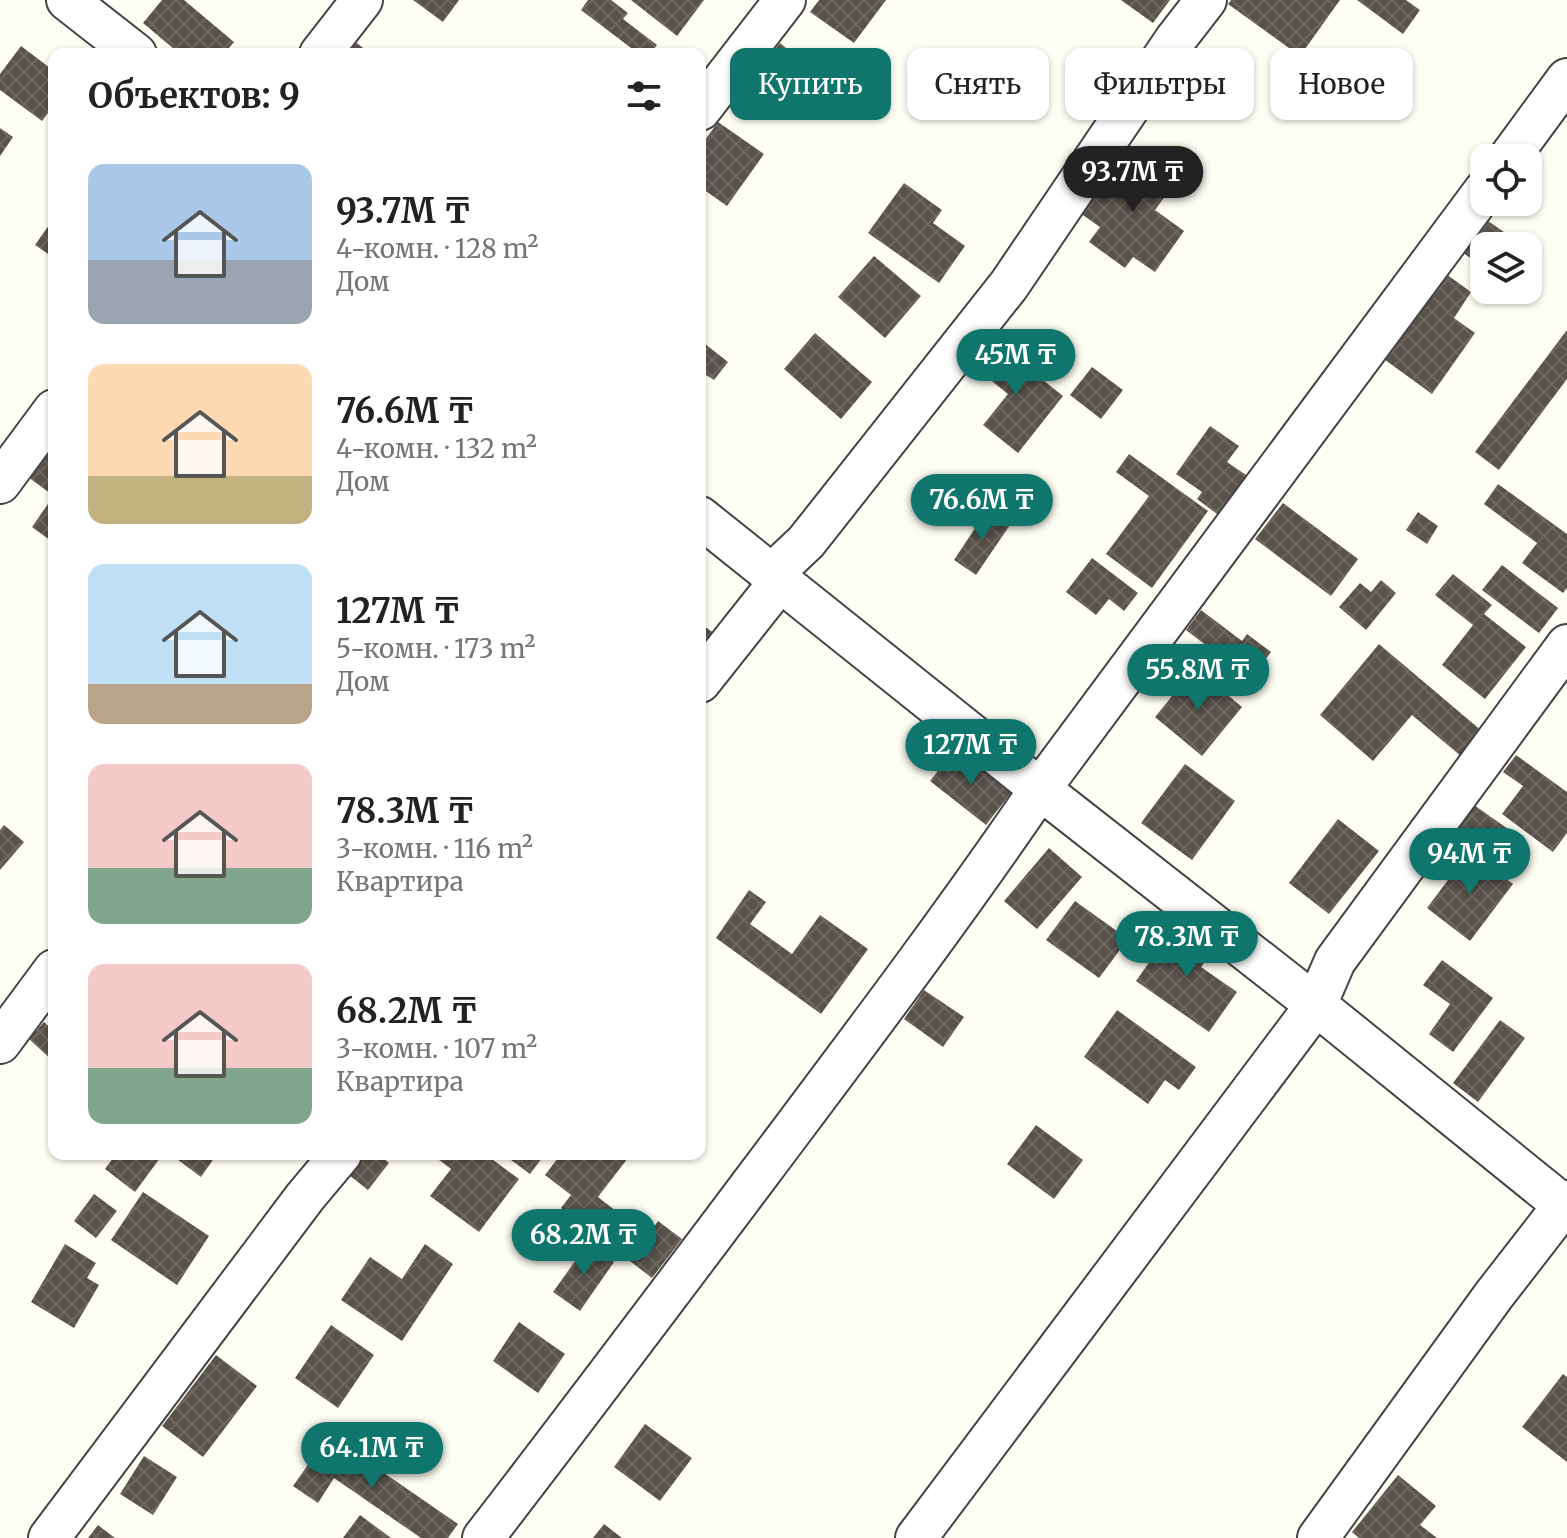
<!DOCTYPE html>
<html lang="ru">
<meta charset="utf-8">
<style>
body{margin:0;font-family:Merriweather,serif;background:#f2f2f2;color:#222;height:100vh;display:flex;flex-direction:column;font-size:30px;white-space:nowrap}
*{box-sizing:border-box;margin:0}
p{font-size:26px;color:#767676}
.icon{flex:none;width:44px;height:44px;fill:none;stroke:currentColor;stroke-width:2;stroke-linecap:round;stroke-linejoin:round}
.map{position:relative;flex:1;overflow:hidden}
.sheet{position:absolute;left:48px;top:48px;width:658px;height:1112px;display:flex;flex-direction:column;background:#fff;border-radius:16px;box-shadow:0 2px 6px #0004}
.sheet>*{flex:none}
.top-card{position:absolute;left:730px;top:48px;width:716px;height:72px;display:flex;gap:16px}
.buttons{position:absolute;left:1470px;top:144px;display:grid;gap:16px}
.buttons a{display:grid;place-items:center;width:72px;height:72px;border-radius:16px;background:#fff;box-shadow:0 2px 6px #0004;font-size:40px}
.price{position:absolute;translate:-50% -68px;padding:0 18px;border-radius:28px;background:#0f766e;color:#fff;font-size:26px;line-height:52px;filter:drop-shadow(0 2px 4px #0008)}
.price::after{content:'';position:absolute;left:50%;top:48px;width:24px;height:18px;margin-left:-12px;background:inherit;clip-path:polygon(0 0,100% 0,50% 100%)}
.price.on{background:#222;color:#fff}
ul{padding:0;list-style:none}
li{display:flex;align-items:center;gap:24px;height:200px;padding:0 40px}
li span{display:grid;place-items:center;flex:none;width:224px;height:160px;border-radius:16px;color:#555}
li>.icon{margin-inline-start:auto}
span .icon{width:96px;height:96px;fill:#fffc;stroke-width:1}
li b{font-size:34px}
h2{display:flex;justify-content:space-between;align-items:center;height:96px;padding:0 40px;font-size:34px}
.tag{padding:0 28px;border-radius:16px;background:#fff;box-shadow:0 2px 6px #0004;font-size:28px;line-height:72px}
.tag.on{background:#0f766e;color:#fff}
.map>svg:first-child{display:block}
.building{fill:url(#building-cross-hatch)}
.lines{fill:none;stroke-linecap:round;stroke-linejoin:round}
.minor-casing{stroke:#444;stroke-width:44}
.minor{stroke:#fff;stroke-width:40}
</style>
<div class="map">
<svg width="1567" height="1538" viewBox="0 0 1567 1538">
<defs>
<pattern id="building-cross-hatch" width="8" height="8" patternUnits="userSpaceOnUse" patternTransform="scale(2)"><rect width="8" height="8" fill="#5a534c"/><path d="M0 0l8 8M0 8l8-8" fill="none" stroke="#6d6762"/></pattern>
</defs>
<rect width="100%" height="100%" fill="#fffef4"/>
<path class="building" d="M162 0H184L234 42 224 54H180L143 23Z
M413 0H459L443 22Z
M588 0H611L628 13 623 19 657 45 650 54H639L581 10Z
M631 0H704L677 36Z
M819 0H886L854 43 810 12Z
M1121 0H1170L1153 23Z
M1231 0H1340L1300 56 1228 4Z
M1357 0H1406L1420 10 1403 34Z
M354 41 371 54H344Z
M780 43 821 76 787 119 746 86Z
M21 46 54 71V105L42 121 0 90V74Z
M718 122 764 154 727 206 700 187V147Z
M0 128 13 137 0 156Z
M1133 150 1176 181 1155 210 1184 231 1155 272 1133 257 1125 268 1089 242 1100 227 1080 213 1108 173 1114 178Z
M904 183 942 210 933 223 965 246 939 283 868 233Z
M1481 216 1524 246H1484V268L1458 249Z
M54 218V258L35 245Z
M874 256 921 296 885 338 838 297Z
M1439 269 1471 292 1454 318 1475 333 1432 394 1377 354Z
M1567 330V379L1499 470 1475 452Z
M815 333 872 382 841 419 784 369Z
M700 340 728 362 714 380 703 373 700 377Z
M994 341 1063 396 1018 453 983 425 1008 394 973 366Z
M1092 367 1123 390 1101 419 1070 395Z
M1210 426 1239 446 1227 462 1249 477 1221 517 1197 499 1202 492 1176 474Z
M54 442V496L28 477Z
M1129 454 1208 511 1152 588 1106 554 1149 496 1116 472Z
M1498 484 1567 534V588L1563 593 1522 563 1537 543 1484 504Z
M50 501 54 504V543L32 527Z
M1283 503 1358 559 1331 596 1255 539Z
M987 510 1010 525 976 575 954 560Z
M1418 512 1438 526 1427 544 1406 530Z
M1092 558 1138 593 1124 611 1109 599 1096 615 1066 592Z
M1502 565 1558 608 1539 633 1482 590Z
M1453 574 1492 605 1484 614 1526 647 1485 699 1442 665 1473 625 1435 595Z
M1381 580 1396 593 1366 630 1339 607 1360 583 1371 592Z
M1201 610 1242 641 1247 634 1271 652 1250 679 1186 630Z
M700 623 715 634 700 653Z
M1379 644 1483 732 1462 757 1412 715 1373 761 1320 715Z
M1195 668 1242 707 1202 756 1155 717Z
M956 748 1011 793 986 825 930 781Z
M1516 755 1567 792V833L1553 852 1502 814 1523 786 1503 772Z
M1185 764 1235 801 1192 860 1141 823Z
M1474 805 1508 829 1488 858 1454 834Z
M1338 819 1379 851 1329 914 1289 883Z
M4 825 24 842 0 870V830Z
M1049 848 1082 877 1037 929 1004 901Z
M1469 852 1513 884 1470 941 1427 908Z
M749 890 766 902 750 924 792 954 820 915 868 949 821 1014 716 938Z
M1075 901 1128 939 1099 978 1046 940Z
M1176 924 1214 950 1201 967 1237 992 1209 1032 1136 981Z
M1442 960 1493 998 1453 1052 1429 1034 1450 1004 1423 985Z
M924 990 964 1017 943 1047 904 1019Z
M1117 1010 1196 1067 1179 1090 1165 1080 1148 1104 1084 1057Z
M1500 1020 1525 1038 1478 1102 1453 1083Z
M44 1022 54 1031V1062L29 1039Z
M1036 1125 1083 1160 1054 1199 1007 1164Z
M116 1154H163L135 1192 105 1169Z
M170 1154H217L201 1177Z
M357 1154H378L389 1163 368 1190 344 1171Z
M431 1154H485L519 1179 479 1232 430 1196 451 1169Z
M503 1154H545L530 1174Z
M561 1154H631L598 1197 648 1236 658 1221 682 1239 652 1278 561 1208 571 1195 545 1175Z
M143 1192 209 1236 177 1285 111 1240Z
M94 1194 117 1211 96 1238 74 1221Z
M588 1243 614 1262 580 1311 553 1292Z
M65 1244 96 1263 87 1278 99 1285 74 1328 31 1302Z
M425 1244 453 1264 402 1341 341 1300 370 1257 402 1279Z
M519 1322 565 1354 538 1393 493 1361Z
M331 1325 374 1355 338 1408 295 1378Z
M216 1355 257 1386 203 1457 162 1426Z
M1563 1374 1567 1377V1462L1522 1427Z
M645 1424 692 1458 660 1501 614 1467Z
M329 1435 458 1524 448 1538H421L334 1478 318 1503 293 1486Z
M144 1456 177 1477 153 1515 120 1494Z
M1398 1475 1436 1506 1420 1525 1437 1538H1359L1352 1532Z
M360 1515 391 1538H343Z
M604 1524 622 1538H593Z
M98 1525 115 1538H88Z"/>
<g class="lines">
<defs>
<path id="minor" d="M67 0 136 54
M320 54 362 0
M700 110 785 0
M1509 158 1567 79
M0 483 54 410
M700 517 1040 789 1316 1005 1567 1208
M772 574 806 542 1009 285 1175 40 1206 0
M700 682 780 581
M0 1043 54 970
M49 1538 305 1197 341 1154
M483 1538C578 1415 671 1291 765 1166 858 1042 952 918 1040 789L1484 191
M916 1538 1316 1005 1335 961 1567 645
M1318 1538 1494 1295 1567 1201"/>
</defs>
<use href="#minor" class="minor-casing"/>
<use href="#minor" class="minor"/>
</g>
</svg>
<div class="buttons">
<a><svg class="icon" aria-label="locate" viewBox="0 0 24 24"><circle cx="12" cy="12" r="6"/><path d="M12 2v4M12 18v4M2 12h4M18 12h4"/></svg></a>
<a><svg class="icon" aria-label="layers" viewBox="0 0 24 24"><path d="M12 4l9 5-9 5-9-5zM3 14l9 5 9-5"/></svg></a>
</div>
<b class="price on" style="left:1133px;top:214px">93.7M ₸</b>
<b class="price" style="left:1016px;top:397px">45M ₸</b>
<b class="price" style="left:982px;top:542px">76.6M ₸</b>
<b class="price" style="left:1198px;top:712px">55.8M ₸</b>
<b class="price" style="left:971px;top:787px">127M ₸</b>
<b class="price" style="left:1470px;top:896px">94M ₸</b>
<b class="price" style="left:1187px;top:979px">78.3M ₸</b>
<b class="price" style="left:584px;top:1277px">68.2M ₸</b>
<b class="price" style="left:372px;top:1490px">64.1M ₸</b>
<div class="top-card">
<a class="tag on">Купить</a>
<a class="tag">Снять</a>
<a class="tag">Фильтры</a>
<a class="tag">Новое</a>
</div>
<section class="sheet">
<h2>Объектов: 9<svg class="icon" aria-label="filters" viewBox="0 0 24 24"><path d="M4 7h16M4 17h16"/><circle cx="9" cy="7" r="2"/><circle cx="15" cy="17" r="2"/></svg></h2>
<ul>
<li><span style="background:linear-gradient(#a9c7e8 60%,#9aa5b1 0)"><svg class="icon" aria-label="home" viewBox="0 0 24 24"><path d="M3 11l9-7 9 7M6 9v11h12V9"/></svg></span><div><b>93.7M ₸</b><p>4-комн. · 128 m²</p><p>Дом</p></div></li>
<li><span style="background:linear-gradient(#ffd9b3 70%,#c2b280 0)"><svg class="icon" aria-label="home" viewBox="0 0 24 24"><path d="M3 11l9-7 9 7M6 9v11h12V9"/></svg></span><div><b>76.6M ₸</b><p>4-комн. · 132 m²</p><p>Дом</p></div></li>
<li><span style="background:linear-gradient(#bfe0f5 75%,#b9a48a 0)"><svg class="icon" aria-label="home" viewBox="0 0 24 24"><path d="M3 11l9-7 9 7M6 9v11h12V9"/></svg></span><div><b>127M ₸</b><p>5-комн. · 173 m²</p><p>Дом</p></div></li>
<li><span style="background:linear-gradient(#f6c9c9 65%,#7fa58c 0)"><svg class="icon" aria-label="home" viewBox="0 0 24 24"><path d="M3 11l9-7 9 7M6 9v11h12V9"/></svg></span><div><b>78.3M ₸</b><p>3-комн. · 116 m²</p><p>Квартира</p></div></li>
<li><span style="background:linear-gradient(#f6c9c9 65%,#7fa58c 0)"><svg class="icon" aria-label="home" viewBox="0 0 24 24"><path d="M3 11l9-7 9 7M6 9v11h12V9"/></svg></span><div><b>68.2M ₸</b><p>3-комн. · 107 m²</p><p>Квартира</p></div></li>
</ul>
</section>
</div>
